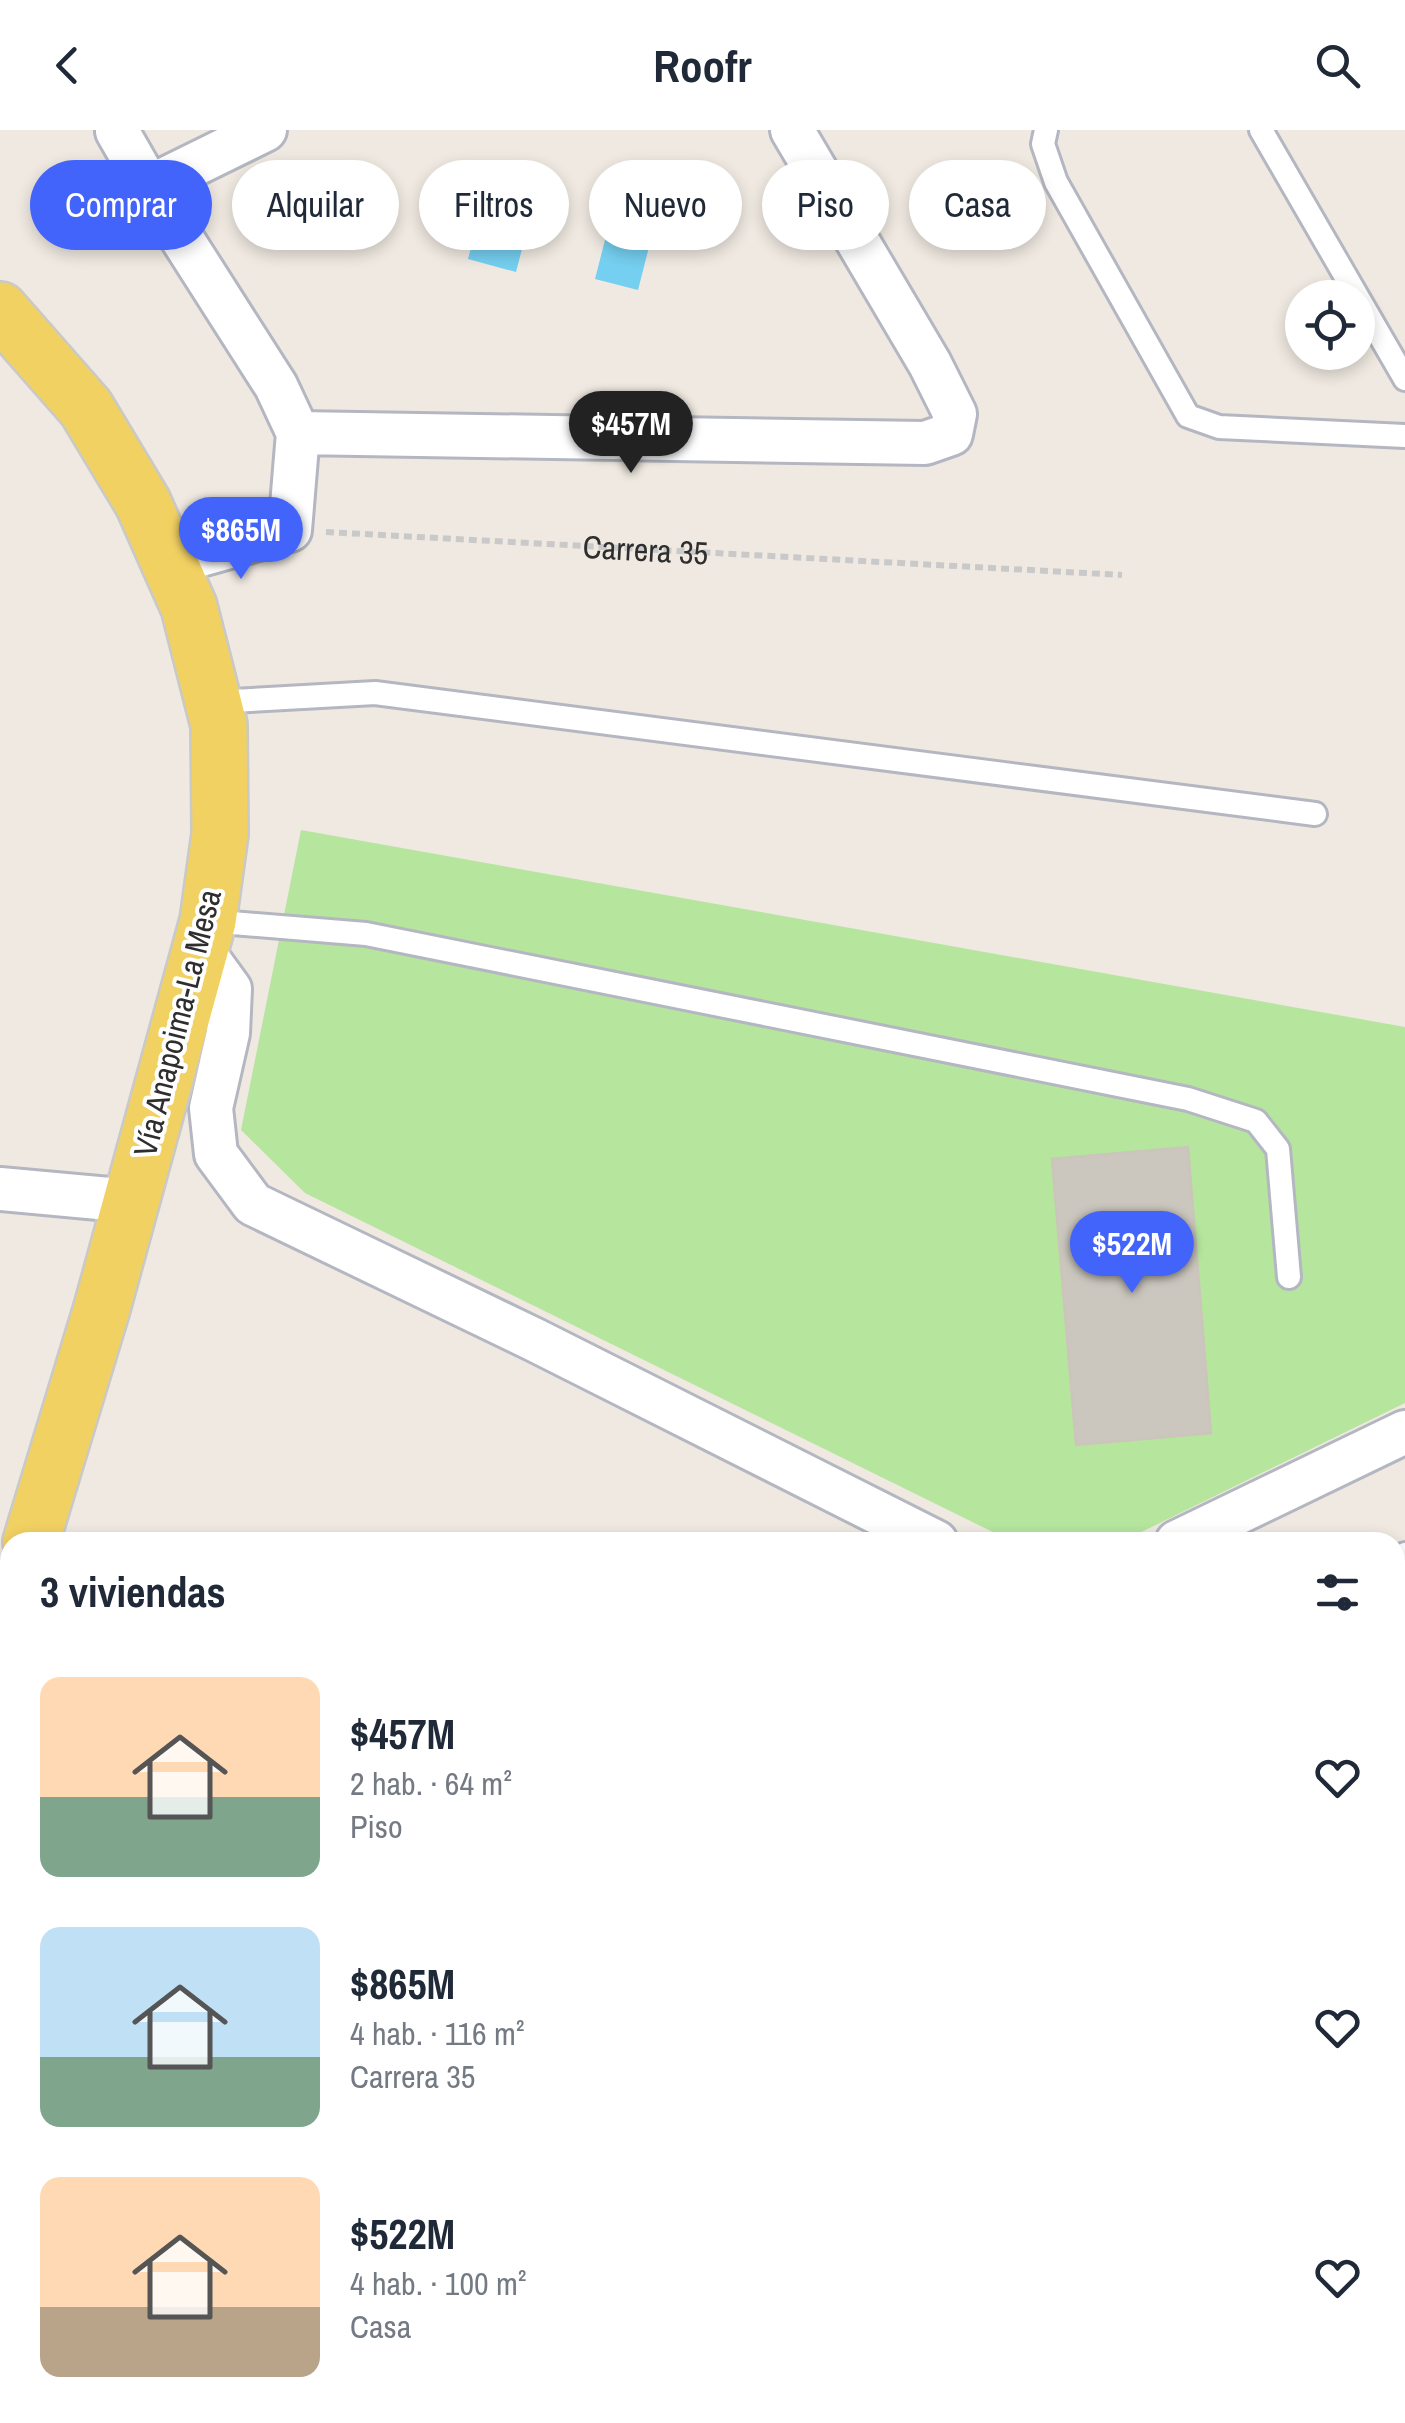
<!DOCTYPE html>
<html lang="es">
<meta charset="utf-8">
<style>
body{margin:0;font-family:"Archivo Narrow",sans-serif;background:#f6f6f7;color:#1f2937;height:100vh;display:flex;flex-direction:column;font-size:38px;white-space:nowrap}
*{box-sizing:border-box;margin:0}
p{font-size:32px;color:#747a83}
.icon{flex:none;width:55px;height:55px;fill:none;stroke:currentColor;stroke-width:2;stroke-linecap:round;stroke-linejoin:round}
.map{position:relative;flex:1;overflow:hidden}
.side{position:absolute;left:0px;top:1402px;width:1405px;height:892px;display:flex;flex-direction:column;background:#fff;border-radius:30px 30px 0 0;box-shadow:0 5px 15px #0003}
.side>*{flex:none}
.banner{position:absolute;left:30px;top:30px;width:1345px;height:90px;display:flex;gap:20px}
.controls{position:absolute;left:1285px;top:150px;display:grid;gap:20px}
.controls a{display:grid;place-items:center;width:90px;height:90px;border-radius:50%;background:#fff;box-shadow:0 5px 15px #0003;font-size:50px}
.price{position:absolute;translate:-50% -85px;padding:0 22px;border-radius:35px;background:#4264fb;color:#fff;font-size:32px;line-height:65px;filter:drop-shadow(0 2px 5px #0008)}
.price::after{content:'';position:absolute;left:50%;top:60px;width:30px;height:22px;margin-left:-15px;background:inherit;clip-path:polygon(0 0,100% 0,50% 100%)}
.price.active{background:#222;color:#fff}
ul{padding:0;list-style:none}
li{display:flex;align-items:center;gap:30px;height:250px;padding:0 40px}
li span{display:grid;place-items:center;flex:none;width:280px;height:200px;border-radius:20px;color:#555}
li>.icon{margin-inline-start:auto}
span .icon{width:120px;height:120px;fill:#fffc;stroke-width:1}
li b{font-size:42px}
h2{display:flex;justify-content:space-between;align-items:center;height:120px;padding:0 40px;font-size:42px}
.tag{padding:0 35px;border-radius:45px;background:#fff;box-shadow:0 5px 15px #0003;font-size:35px;line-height:90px}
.tag.active{background:#4264fb;color:#fff}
header{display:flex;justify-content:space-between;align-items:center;height:130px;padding:0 40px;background:#fff;font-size:45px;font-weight:800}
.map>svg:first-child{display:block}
.green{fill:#b6e59e}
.water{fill:#75cff0}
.building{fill:#cbc7bf;stroke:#cbc5ba;stroke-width:2.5}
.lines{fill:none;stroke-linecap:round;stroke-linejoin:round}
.lane-casing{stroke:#b4b7c1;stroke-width:28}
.street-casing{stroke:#b4b7c1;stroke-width:48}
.primary-casing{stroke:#c9c9c9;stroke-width:60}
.path{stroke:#c9c9c9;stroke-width:6;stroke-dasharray:8 5;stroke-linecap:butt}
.lane{stroke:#fff;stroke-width:22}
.street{stroke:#fff;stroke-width:42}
.primary{stroke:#f2d163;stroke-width:55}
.labels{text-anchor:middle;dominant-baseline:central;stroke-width:8;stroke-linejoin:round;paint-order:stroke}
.street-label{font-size:32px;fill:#2e2e2e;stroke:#fff}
</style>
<header><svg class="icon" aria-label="back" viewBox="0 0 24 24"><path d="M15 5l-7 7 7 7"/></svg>Roofr<svg class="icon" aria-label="search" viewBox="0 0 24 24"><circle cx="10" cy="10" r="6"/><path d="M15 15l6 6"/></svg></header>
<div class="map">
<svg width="1405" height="2293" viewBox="0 0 1405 2293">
<rect width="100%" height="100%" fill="#efe9e1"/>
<path class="green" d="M301 700 1405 897V1273L1121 1412H1013L305 1063 241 1000Z"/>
<path class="water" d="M492 37 540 50 516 142 468 129Z
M616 67 659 78 638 160 595 149Z"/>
<path class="building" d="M1188 1017 1211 1303 1076 1315 1052 1029Z"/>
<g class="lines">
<defs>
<path id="lane" d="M1046 0 1043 14 1056 52 1188 286 1219 297 1405 306
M1261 0 1405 249
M214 572 375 563 1315 684
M208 791 366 804 1188 969 1256 991 1278 1019 1289 1147
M1395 1429 1405 1424
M1395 1573 1405 1578
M0 1595 10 1597
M1395 2106 1405 2108"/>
<path id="street" d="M117 1 149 57 276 256 298 303 290 400 172 433
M149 57 265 0
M298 303 925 313 951 304 955 284 930 234 792 0
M201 819 230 859 228 903 211 978 216 1024 253 1074 535 1210 936 1412
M0 1059 131 1071
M1177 1412 1405 1302
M1395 1628 1405 1632
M0 2109 10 2104
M153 2285 159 2293
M560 2285 566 2293
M295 2293 308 2285"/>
<path id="primary" d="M0 180 86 278 143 373 189 477 219 595 220 704 208 791 102 1178 31 1412
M0 1503 10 1473"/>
</defs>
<use href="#lane" class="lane-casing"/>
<use href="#street" class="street-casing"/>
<use href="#primary" class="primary-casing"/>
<path class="path" id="s1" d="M326 402 1122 445"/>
<use href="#lane" class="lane"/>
<use href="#street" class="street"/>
<use href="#primary" class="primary"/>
</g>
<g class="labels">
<g class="street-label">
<text stroke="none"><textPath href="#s1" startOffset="320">Carrera 35</textPath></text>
<text transform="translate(177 893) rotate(-76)">Vía Anapoima-La Mesa</text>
</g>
</g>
</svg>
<div class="controls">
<a><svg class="icon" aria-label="locate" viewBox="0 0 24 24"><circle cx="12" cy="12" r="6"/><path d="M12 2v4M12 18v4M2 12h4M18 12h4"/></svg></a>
</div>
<b class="price active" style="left:631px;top:346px">$457M</b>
<b class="price" style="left:241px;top:452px">$865M</b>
<b class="price" style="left:1132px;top:1166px">$522M</b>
<div class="banner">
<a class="tag active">Comprar</a>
<a class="tag">Alquilar</a>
<a class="tag">Filtros</a>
<a class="tag">Nuevo</a>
<a class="tag">Piso</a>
<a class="tag">Casa</a>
</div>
<section class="side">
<h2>3 viviendas<svg class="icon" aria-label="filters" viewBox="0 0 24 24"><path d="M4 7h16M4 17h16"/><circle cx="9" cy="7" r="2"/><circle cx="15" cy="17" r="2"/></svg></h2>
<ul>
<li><span style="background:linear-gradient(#ffd9b3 60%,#7fa58c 0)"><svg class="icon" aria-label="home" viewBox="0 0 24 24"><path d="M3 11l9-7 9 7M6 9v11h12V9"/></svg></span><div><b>$457M</b><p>2 hab. · 64 m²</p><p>Piso</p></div><svg class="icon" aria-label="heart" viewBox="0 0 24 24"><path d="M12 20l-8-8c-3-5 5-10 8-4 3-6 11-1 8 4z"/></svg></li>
<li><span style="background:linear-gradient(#bfe0f5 65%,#7fa58c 0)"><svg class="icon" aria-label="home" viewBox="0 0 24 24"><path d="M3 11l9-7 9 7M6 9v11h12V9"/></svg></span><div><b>$865M</b><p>4 hab. · 116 m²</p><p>Carrera 35</p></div><svg class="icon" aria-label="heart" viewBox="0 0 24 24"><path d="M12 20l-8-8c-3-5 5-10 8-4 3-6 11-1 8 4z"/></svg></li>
<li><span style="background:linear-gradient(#ffd9b3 65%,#b9a48a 0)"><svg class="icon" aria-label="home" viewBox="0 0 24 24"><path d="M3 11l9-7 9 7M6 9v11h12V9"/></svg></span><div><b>$522M</b><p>4 hab. · 100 m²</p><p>Casa</p></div><svg class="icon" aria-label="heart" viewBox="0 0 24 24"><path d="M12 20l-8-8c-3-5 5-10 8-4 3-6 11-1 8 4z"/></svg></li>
</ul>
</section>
</div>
